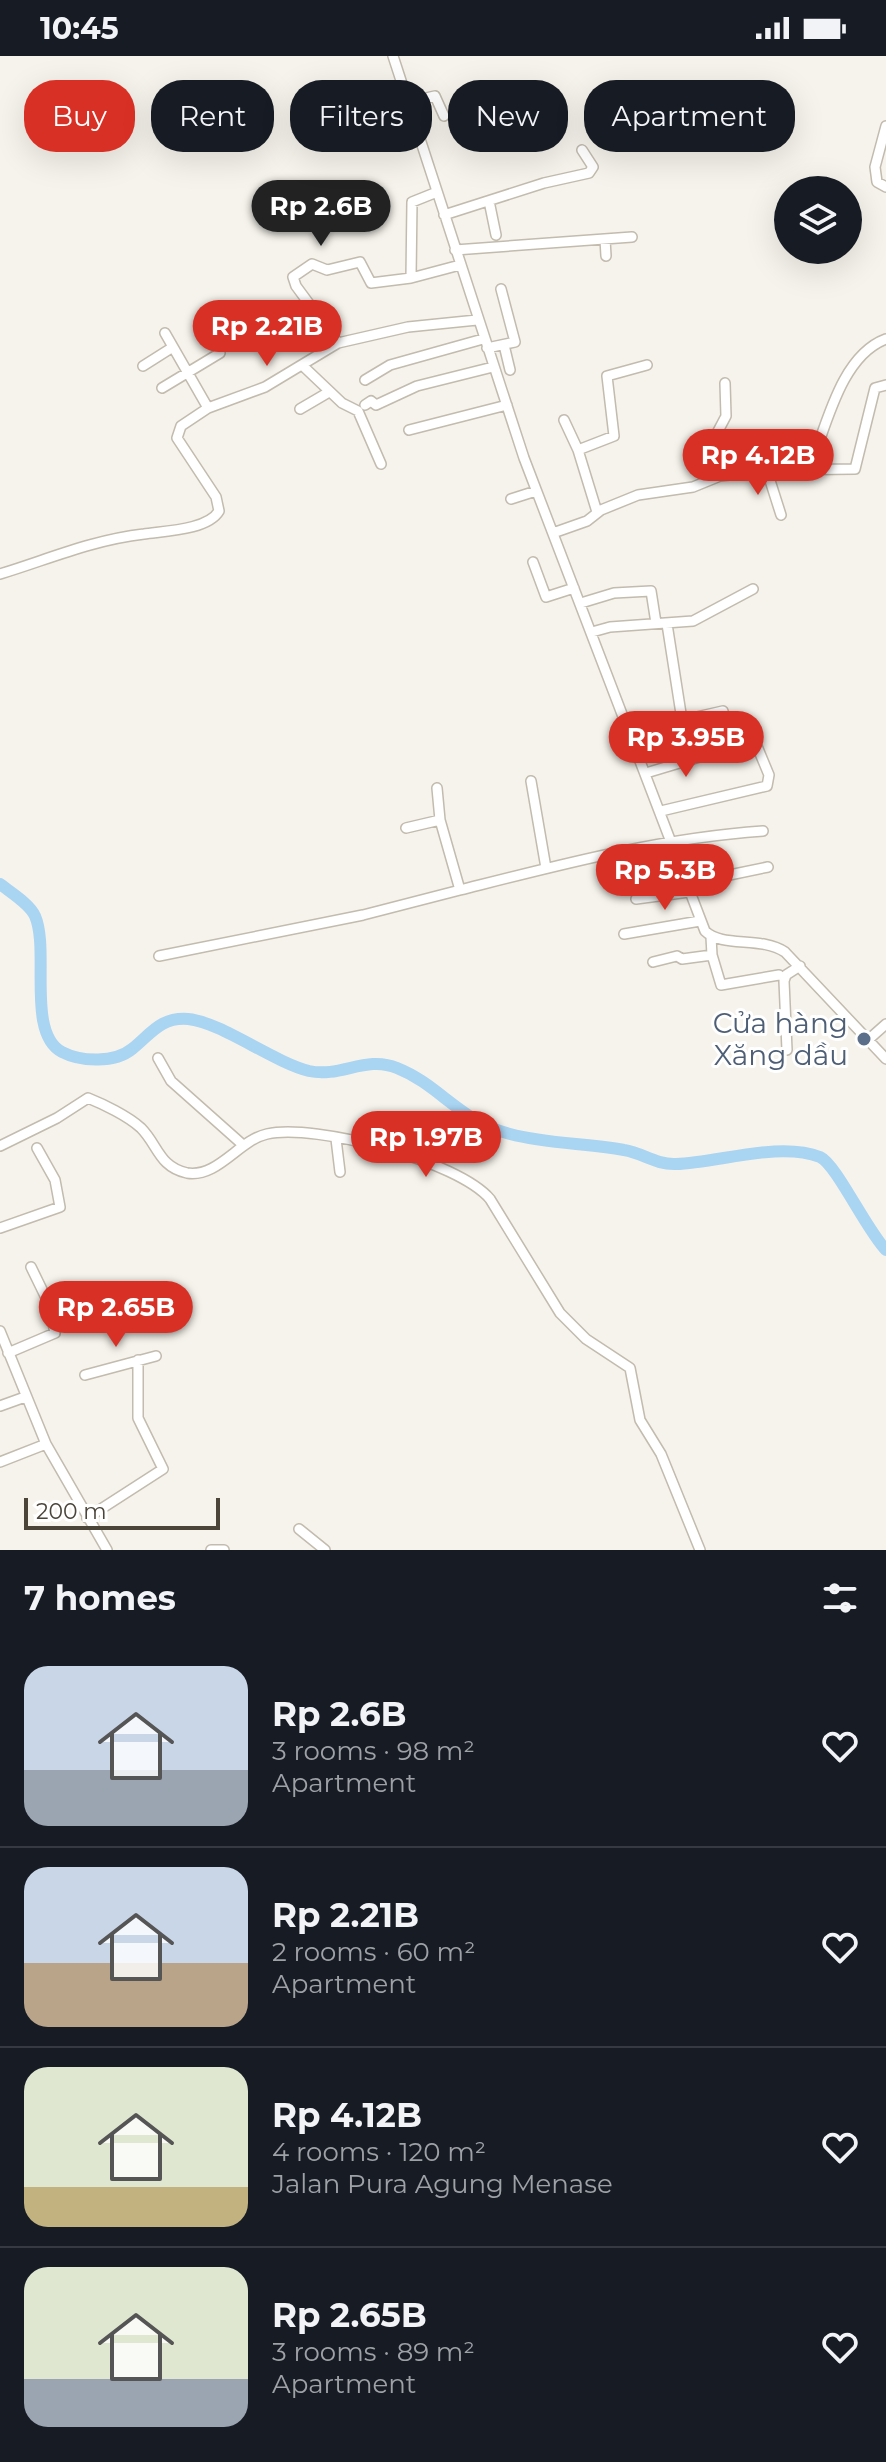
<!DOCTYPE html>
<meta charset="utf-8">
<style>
body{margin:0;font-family:Montserrat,sans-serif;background:#20242c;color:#f1f3f6;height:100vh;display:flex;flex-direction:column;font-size:30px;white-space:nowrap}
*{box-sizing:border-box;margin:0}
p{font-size:26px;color:#9ea1a6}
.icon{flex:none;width:44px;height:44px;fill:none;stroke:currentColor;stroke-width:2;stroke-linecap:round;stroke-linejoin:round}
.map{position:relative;height:1494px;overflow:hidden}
.sheet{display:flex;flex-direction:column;background:#171b24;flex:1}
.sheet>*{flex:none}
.guide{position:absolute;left:24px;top:24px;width:838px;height:72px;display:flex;gap:16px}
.controls{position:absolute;left:774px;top:120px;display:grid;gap:16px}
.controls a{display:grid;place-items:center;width:88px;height:88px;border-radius:50%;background:#171b24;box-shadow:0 8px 32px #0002;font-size:40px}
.scale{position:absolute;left:24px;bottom:20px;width:196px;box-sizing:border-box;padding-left:8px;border:4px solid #4b4439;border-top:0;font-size:22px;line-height:28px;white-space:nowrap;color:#4b4439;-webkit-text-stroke:6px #fff;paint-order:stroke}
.price{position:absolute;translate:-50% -68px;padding:0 18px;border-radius:28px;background:#d93025;color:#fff;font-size:26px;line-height:52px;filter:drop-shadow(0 2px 4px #0008)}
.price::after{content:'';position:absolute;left:50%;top:48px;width:24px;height:18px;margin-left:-12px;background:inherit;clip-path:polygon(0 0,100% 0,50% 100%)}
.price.current{background:#222;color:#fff}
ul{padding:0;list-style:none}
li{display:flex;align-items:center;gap:24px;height:200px;padding:0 24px}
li+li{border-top:2px solid #363941}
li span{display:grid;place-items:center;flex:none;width:224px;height:160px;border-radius:24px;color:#555}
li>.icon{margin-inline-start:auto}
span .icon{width:96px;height:96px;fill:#fffc;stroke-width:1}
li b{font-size:34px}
h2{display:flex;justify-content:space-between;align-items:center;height:96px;padding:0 24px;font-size:34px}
.tag{padding:0 28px;border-radius:32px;background:#171b24;box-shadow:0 8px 32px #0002;font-size:28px;line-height:72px}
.tag.current{background:#d93025;color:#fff}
.status{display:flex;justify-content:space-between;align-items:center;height:56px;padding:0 40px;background:#171b24;direction:ltr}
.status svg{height:22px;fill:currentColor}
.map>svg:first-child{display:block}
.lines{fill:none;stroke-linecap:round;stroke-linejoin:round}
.river{stroke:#a9d4f2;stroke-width:12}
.minor-casing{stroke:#c2bbae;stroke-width:12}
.minor{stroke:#fff;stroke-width:9}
.service-dot{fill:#5c6f8a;stroke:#fff;stroke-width:3}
.labels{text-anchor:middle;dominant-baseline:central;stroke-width:6;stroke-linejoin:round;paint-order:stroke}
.service-label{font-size:28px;fill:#4e5e75;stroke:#fff;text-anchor:end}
</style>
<div class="status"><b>10:45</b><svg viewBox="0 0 49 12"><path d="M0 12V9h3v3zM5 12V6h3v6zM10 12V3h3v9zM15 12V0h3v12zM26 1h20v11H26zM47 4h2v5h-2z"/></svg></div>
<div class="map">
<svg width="886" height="1494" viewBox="0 0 886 1494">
<rect width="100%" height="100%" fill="#f6f3ec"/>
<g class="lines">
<path class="river" d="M0 828C10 836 30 848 35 860 50 894 26 977 62 996 81 1006 115 1007 132 993 151 978 160 961 188 963 221 966 273 1006 309 1015 341 1022 366 999 397 1012 440 1029 459 1065 510 1078 548 1088 587 1087 624 1094 643 1097 656 1109 676 1108 718 1107 779 1085 820 1101 836 1108 867 1175 886 1194"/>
<defs>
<path id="minor" d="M393 0 524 402 705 875C722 892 761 880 785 896L886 1003
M408 46 435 40 444 60
M886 70 875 111 877 126 886 131
M489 145 496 179
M444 159 544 127 589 117 593 111 582 94
M605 183 606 200
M455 194 632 181
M411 222 412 146 437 136
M165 277 208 352
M338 287 296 230 293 221 312 208 327 214 360 206 371 227 411 222 460 209
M504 289 510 314
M487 292 515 286 501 233
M143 310 173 291
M303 310 342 347 358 355 381 408
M365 324 390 309 483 283
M162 332 220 297 204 270
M365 349 371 345 376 349 417 330 493 311
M300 353 329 336
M564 364 578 394
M409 374 507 349
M712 385 772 386
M809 414C826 372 840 300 886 283
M767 415 781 459
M711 423 707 396 726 360 725 327
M511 443 536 435
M597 456 578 394 614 380 607 320 647 309
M553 477 587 465 601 454 638 439 693 431 720 420 773 414 855 413 875 332 886 329
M533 506 546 541 574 532
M0 518C49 503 92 484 144 478 164 475 208 474 219 455L216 441 177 382 181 370 208 352 265 331 338 287 408 271 477 264
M581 547 614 537 651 535 656 567
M667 568 682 664
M592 576 610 571 693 565 753 533
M631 676 723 655
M646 717 716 696
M531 725 546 812
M437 732 440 764 460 834C559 809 660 782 763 775
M661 755 767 730 769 719 749 671
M406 772 440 764
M681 813 720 804
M686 828 768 811
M636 843 689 836
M624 878 700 865
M711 881 712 899 721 929 779 919
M159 900 363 859 460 834
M653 906 677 900 682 903 712 899
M868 984 886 968
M787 994 784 925 786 919 800 910
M158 1002 171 1025 243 1089
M336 1083 340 1116
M0 1090 57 1062 88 1042C103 1048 128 1060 141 1072 158 1089 159 1111 187 1117 218 1122 239 1084 267 1078 315 1067 458 1105 490 1143L560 1257 586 1283 630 1312 640 1364 661 1398 700 1494
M0 1172 60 1151 55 1124 37 1092
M0 1275 46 1388 107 1494
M8 1297 55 1277 49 1248 31 1211
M85 1319 156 1300
M0 1350 25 1341
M0 1406 46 1388
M87 1462 163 1413 138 1362V1304
M299 1473 325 1494
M211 1494H224"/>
</defs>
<use href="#minor" class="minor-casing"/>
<use href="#minor" class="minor"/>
</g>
<circle class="service-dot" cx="864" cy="983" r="8"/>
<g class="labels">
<g class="service-label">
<text x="848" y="967">Cửa hàng<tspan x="848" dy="32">Xăng dầu</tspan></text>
</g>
</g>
</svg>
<div class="controls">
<a><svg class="icon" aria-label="layers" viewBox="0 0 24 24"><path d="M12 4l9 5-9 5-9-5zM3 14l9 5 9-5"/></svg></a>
</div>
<div class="scale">200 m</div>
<b class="price current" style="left:321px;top:192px">Rp 2.6B</b>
<b class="price" style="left:267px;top:312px">Rp 2.21B</b>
<b class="price" style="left:758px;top:441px">Rp 4.12B</b>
<b class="price" style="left:686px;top:723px">Rp 3.95B</b>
<b class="price" style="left:665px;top:856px">Rp 5.3B</b>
<b class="price" style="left:426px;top:1123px">Rp 1.97B</b>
<b class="price" style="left:116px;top:1293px">Rp 2.65B</b>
<div class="guide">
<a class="tag current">Buy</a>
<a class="tag">Rent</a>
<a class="tag">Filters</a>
<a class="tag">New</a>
<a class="tag">Apartment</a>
</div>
</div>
<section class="sheet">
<h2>7 homes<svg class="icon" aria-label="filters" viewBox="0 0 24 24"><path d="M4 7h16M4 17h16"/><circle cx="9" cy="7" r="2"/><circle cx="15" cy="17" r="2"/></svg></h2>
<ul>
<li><span style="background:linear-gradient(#c9d6e8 65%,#9aa5b1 0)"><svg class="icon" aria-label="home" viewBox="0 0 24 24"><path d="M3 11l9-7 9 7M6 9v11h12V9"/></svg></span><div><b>Rp 2.6B</b><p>3 rooms · 98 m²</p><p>Apartment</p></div><svg class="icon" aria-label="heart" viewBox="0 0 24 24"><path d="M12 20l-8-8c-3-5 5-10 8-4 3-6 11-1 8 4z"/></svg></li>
<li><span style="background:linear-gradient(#c9d6e8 60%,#b9a48a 0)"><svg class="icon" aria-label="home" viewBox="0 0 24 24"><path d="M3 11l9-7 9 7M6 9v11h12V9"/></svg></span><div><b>Rp 2.21B</b><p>2 rooms · 60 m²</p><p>Apartment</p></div><svg class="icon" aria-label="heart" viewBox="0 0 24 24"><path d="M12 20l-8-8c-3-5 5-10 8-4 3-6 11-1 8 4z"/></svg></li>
<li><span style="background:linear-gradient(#dfe7d0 75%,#c2b280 0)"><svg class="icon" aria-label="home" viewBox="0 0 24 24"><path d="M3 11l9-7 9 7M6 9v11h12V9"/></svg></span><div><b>Rp 4.12B</b><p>4 rooms · 120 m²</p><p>Jalan Pura Agung Menase</p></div><svg class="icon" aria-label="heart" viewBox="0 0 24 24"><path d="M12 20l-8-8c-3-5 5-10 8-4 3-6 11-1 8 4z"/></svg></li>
<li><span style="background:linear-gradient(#dfe7d0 70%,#9aa5b1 0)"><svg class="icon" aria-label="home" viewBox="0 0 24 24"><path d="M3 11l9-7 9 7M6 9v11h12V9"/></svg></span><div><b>Rp 2.65B</b><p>3 rooms · 89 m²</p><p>Apartment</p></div><svg class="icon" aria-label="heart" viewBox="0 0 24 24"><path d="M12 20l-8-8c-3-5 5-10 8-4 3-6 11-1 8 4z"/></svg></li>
</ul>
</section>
